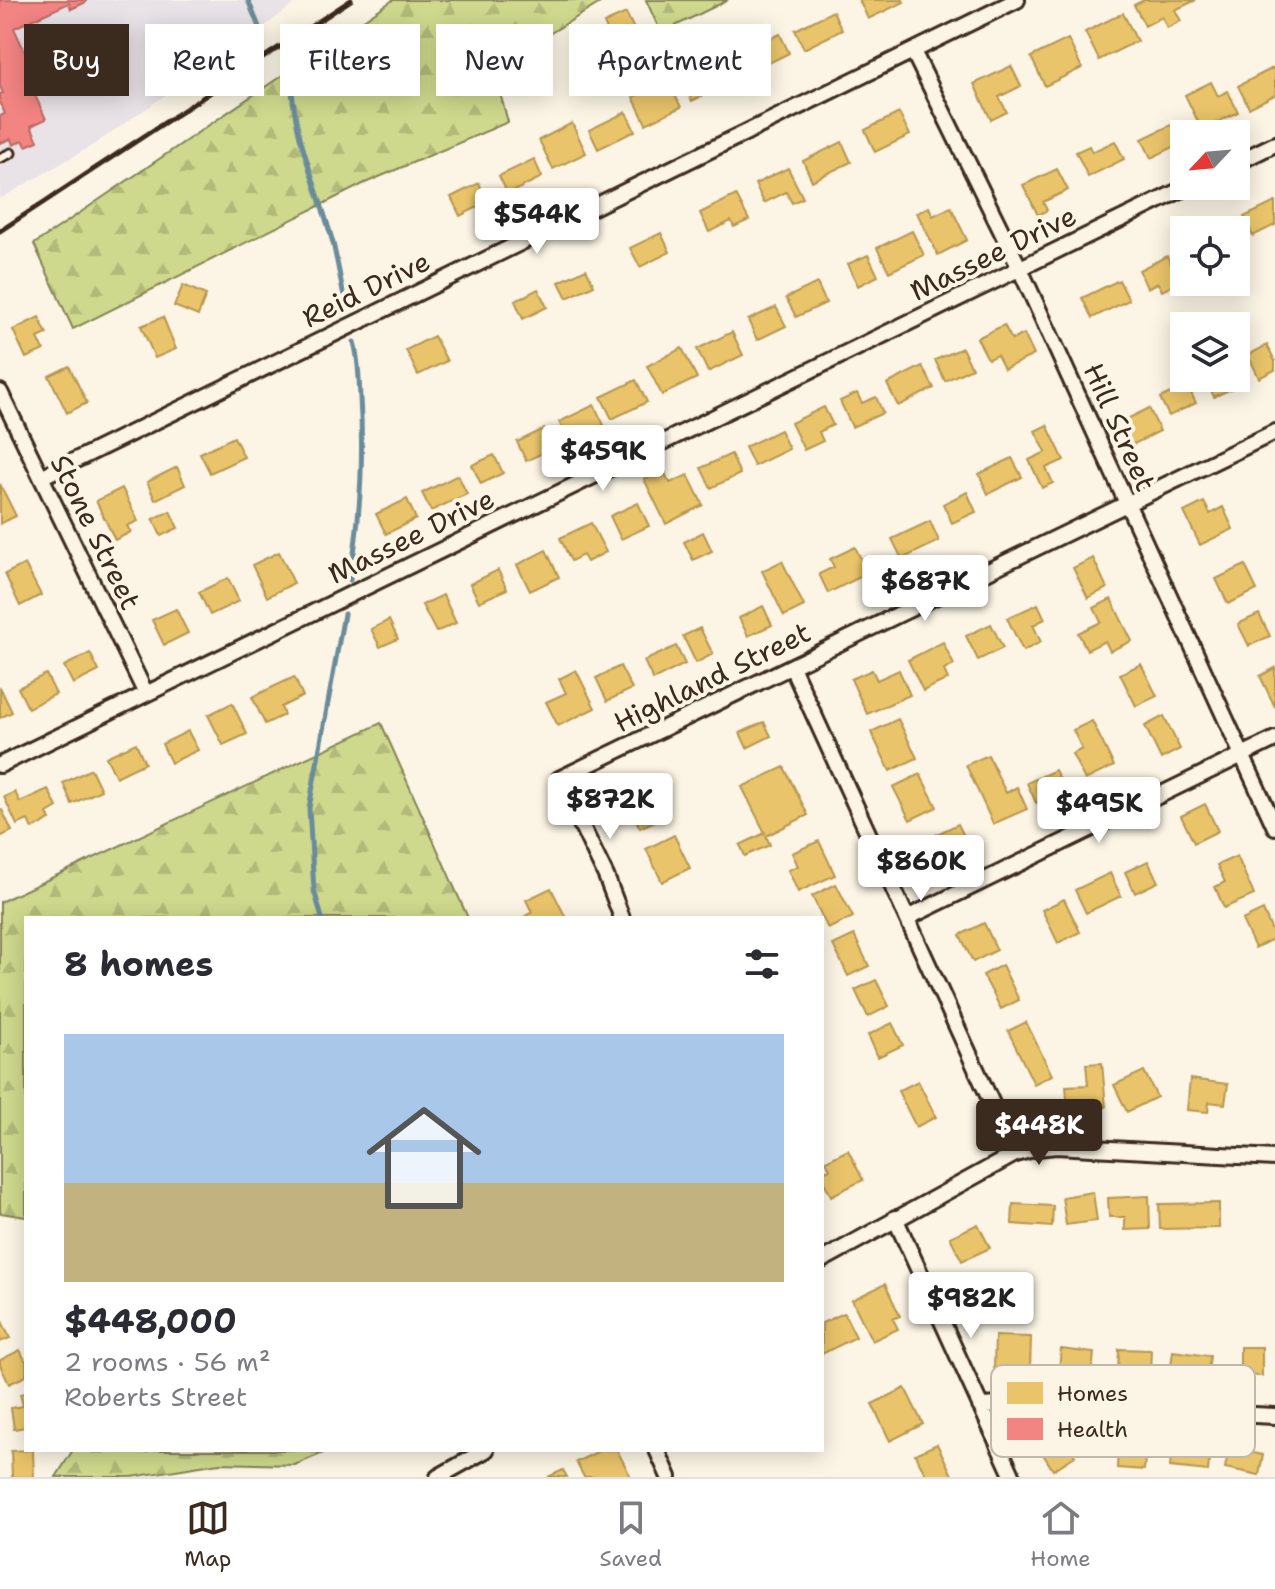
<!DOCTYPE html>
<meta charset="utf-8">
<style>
body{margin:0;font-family:"Shantell Sans",sans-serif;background:#f2f2f3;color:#2b2b33;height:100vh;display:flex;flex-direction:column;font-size:30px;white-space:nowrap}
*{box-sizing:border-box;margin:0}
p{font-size:26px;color:#7c7c81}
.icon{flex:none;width:44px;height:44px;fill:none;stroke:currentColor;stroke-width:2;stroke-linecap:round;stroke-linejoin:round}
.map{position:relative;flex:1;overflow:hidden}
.details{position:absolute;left:24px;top:916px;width:800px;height:536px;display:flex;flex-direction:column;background:#fff;border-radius:0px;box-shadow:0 4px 20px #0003}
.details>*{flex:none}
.top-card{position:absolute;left:24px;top:24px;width:800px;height:72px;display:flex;gap:16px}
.needle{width:52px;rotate:244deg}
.controls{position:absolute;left:1170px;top:120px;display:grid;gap:16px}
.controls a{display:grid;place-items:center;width:80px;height:80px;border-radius:0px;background:#fff;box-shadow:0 4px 20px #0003;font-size:40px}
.price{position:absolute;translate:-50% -68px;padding:0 18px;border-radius:8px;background:#fff;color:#222;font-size:26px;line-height:52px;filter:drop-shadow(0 2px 4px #0008)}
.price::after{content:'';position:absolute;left:50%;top:48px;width:24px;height:18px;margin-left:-12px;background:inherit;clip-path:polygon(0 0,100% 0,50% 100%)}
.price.current{background:#3b2a1e;color:#fff}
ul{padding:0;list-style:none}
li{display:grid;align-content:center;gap:16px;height:424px;padding:0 40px}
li+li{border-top:2px solid #e1e1e2}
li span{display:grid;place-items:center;height:248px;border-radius:0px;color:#555}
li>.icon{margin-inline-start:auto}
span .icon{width:144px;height:144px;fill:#fffc;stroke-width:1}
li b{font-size:34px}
h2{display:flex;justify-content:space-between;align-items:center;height:96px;padding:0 40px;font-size:34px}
.pill{padding:0 28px;border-radius:0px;background:#fff;box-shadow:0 4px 20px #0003;font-size:28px;line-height:72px}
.pill.current{background:#3b2a1e;color:#fff}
.menu{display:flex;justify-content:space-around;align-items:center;height:112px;border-top:2px solid #e1e1e2;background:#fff;font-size:22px;color:#7c7c81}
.menu a{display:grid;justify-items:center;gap:4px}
.menu .current{color:#3b2a1e}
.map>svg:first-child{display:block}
.built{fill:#e9e2e6}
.forest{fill:url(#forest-firs);stroke:#848256;stroke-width:2}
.homes{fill:#e9c46a;stroke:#b59653;stroke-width:2}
.health{fill:#f28482;stroke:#bb6964;stroke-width:2}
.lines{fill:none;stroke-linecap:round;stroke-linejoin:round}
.stream{stroke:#6a8c9a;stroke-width:5}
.lane-casing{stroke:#3b2a1e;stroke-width:13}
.street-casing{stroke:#3b2a1e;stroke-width:20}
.lane{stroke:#fcf5e5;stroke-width:7}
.street{stroke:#fcf5e5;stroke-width:14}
.rail{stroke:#3b2a1e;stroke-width:5}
.labels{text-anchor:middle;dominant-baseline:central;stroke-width:8;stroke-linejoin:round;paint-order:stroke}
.street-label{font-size:28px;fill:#3b2a1e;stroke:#fcf5e5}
.key{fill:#fcf5e5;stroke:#c2b8a9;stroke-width:2}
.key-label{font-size:22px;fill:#3b2a1e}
</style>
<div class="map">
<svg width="1275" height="1477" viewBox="0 0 1275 1477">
<defs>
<pattern id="forest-firs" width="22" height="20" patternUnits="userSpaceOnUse" patternTransform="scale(2)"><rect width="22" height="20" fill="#ced98d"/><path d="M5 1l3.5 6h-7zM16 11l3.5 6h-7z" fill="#b2ba79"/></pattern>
</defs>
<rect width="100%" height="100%" fill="#fcf5e5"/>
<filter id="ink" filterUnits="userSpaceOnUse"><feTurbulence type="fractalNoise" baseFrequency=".0125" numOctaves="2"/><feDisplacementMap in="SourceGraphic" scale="16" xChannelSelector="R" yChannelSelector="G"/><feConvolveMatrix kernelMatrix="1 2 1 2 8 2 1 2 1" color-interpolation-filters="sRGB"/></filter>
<g filter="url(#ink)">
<path class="built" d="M0 0H299L260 30 93 145 0 199Z"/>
<path class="forest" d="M393 0H605L493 68 508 122 365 183 73 329 34 244Z
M646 0H728L661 33Z
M381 723 468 918H26V1217L0 1213V902Z
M73 1450H330L295 1465 219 1463 132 1477H56Z"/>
<path class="homes" d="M859 0H903L904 2 868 19Z
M1144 0H1196L1175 10 1181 21 1167 28 1162 17 1145 26 1134 5Z
M833 11 842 30 804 49 795 30Z
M626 13 634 29 611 40 604 23Z
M1123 13 1137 41 1099 60 1085 32Z
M765 30 769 39 780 34 789 53 745 75 736 56 754 47 750 38Z
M1068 39 1082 68 1045 86 1031 57Z
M717 61 728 84 692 101 680 78Z
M1011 66 1021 86 999 97 1007 112 991 120 974 84Z
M1273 68 1275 73V95L1249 108 1238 86Z
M668 81 681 107 646 124 633 97Z
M1211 82 1218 96 1228 91 1238 112 1202 130 1185 95Z
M626 112 635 131 598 149 589 130Z
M899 113 910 135 875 152 865 130Z
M572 123 586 153 553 169 539 140Z
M1173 124 1182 143 1151 158 1142 139Z
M1115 141 1124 159 1088 177 1076 152 1089 146 1092 152Z
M842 142 851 162 812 181 803 161Z
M534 159 542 177 508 194 499 176Z
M788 168 803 198 792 203 786 192 764 203 755 184Z
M1057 169 1068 190 1043 202 1047 210 1038 215 1023 185Z
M479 183 488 202 460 216 451 197Z
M736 195 749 220 734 227 731 221 709 232 700 213Z
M1275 202V225L1253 236 1244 217Z
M929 207 933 216 951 207 967 240 938 255 917 213Z
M912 231 924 255 889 272 877 248Z
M661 233 670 252 640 267 630 248Z
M868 255 878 276 858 286 848 264Z
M1167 256 1180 282 1162 291 1158 283 1147 288 1139 270Z
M586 269 594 285 567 298 559 282Z
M1119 280 1129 300 1092 318 1082 298Z
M817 283 826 303 796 317 786 298Z
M183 285 206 295 198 316 174 306Z
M538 289 547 307 523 319 515 301Z
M776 307 786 326 757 340 748 320Z
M39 317 47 334 38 338 44 350 26 358 13 330Z
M163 317 176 349 155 358 141 326Z
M1004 325 1012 340 1024 334 1034 355 1004 369 997 355 988 359 977 338Z
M732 332 743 355 708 372 697 349Z
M434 336 447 361 418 375 406 350Z
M1267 345 1275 361V370L1259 378 1248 355Z
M682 348 697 378 662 395 647 366Z
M962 348 972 368 945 381 935 360Z
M69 366 87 403 67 413 49 376Z
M922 366 934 388 898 406 887 384Z
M1205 378H1230L1235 387 1214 397Z
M636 380 647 402 612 419 601 397Z
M1187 385 1196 403 1169 416 1160 398Z
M857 393 862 403 876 397 883 413 852 427 840 401Z
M594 405 604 425 569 442 559 422Z
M824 407 833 425 819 432 823 441 804 450 791 423Z
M1149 408 1160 431 1132 445 1121 422Z
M1047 425 1064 460 1046 468 1053 483 1042 488 1029 460 1046 452 1035 431Z
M544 429 553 448 526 461 517 442Z
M780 430 789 449 754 466 745 447Z
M234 437 244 457 210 473 200 453Z
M731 454 740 474 711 488 701 468Z
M494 455 503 473 481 484 472 465Z
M1012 458 1022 477 988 494 979 474Z
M177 467 185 485 155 500 147 482Z
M663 470 670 483 688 475 703 505 666 524 644 479Z
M458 475 467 494 431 511 422 493Z
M0 484 16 516 0 524Z
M122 488 138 521 127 526 131 532 115 540 96 501Z
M967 492 976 512 952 523 943 504Z
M407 499 416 519 386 534 376 514Z
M1204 502 1210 514 1223 507 1233 529 1200 545 1184 512Z
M638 503 649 526 621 539 610 516Z
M170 511 178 528 161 536 153 519Z
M930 521 939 541 902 559 892 539Z
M591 523 606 552 587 562 583 555 571 561 560 538Z
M703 532 712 551 693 560 684 542Z
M855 547 868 573 828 593 819 574 834 567 830 559Z
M546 550 559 577 530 591 517 565Z
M279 552 294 583 267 597 252 565Z
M1093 558 1107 588 1088 598 1073 568Z
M782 561 804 606 784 616 762 571Z
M25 564 41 595 20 606 5 574Z
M1245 565 1257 590 1228 604 1216 579Z
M498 570 507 589 479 602 470 584Z
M228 578 239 601 210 615 199 592Z
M443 595 456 623 436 632 422 605Z
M1111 599 1132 641 1110 651 1105 641 1087 650 1078 633 1101 622 1094 608Z
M1038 604 1045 619 1033 625 1041 642 1023 651 1007 618Z
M763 606 772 625 748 636 739 618Z
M176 609 188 633 164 645 152 620Z
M1259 614 1270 636 1249 646 1238 624Z
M389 620 398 639 380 647 371 629Z
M991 624 1003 648 978 660 966 636Z
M700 628 713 654 696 663 683 636Z
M943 642 954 665 944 670 948 679 923 691 908 660Z
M676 646 685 664 653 680 644 661Z
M90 653 99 671 73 684 64 666Z
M1141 664 1157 696 1136 706 1120 674Z
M620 666 632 689 607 701 596 678Z
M1275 668V707L1260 676Z
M576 670 595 708 558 726 546 702 566 693 559 679Z
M872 670 877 680 899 670 910 695 867 714 851 679Z
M46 674 56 694 28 708 18 688Z
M294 677 303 696 281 707 284 715 265 724 252 697Z
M0 687 12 712 0 718Z
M232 703 247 734 223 745 208 715Z
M1164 716 1180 749 1161 759 1145 726Z
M898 719 917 758 890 771 871 732Z
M1092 721 1114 766 1085 780 1072 754 1082 749 1073 730Z
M764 722 771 736 747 748 740 733Z
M188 731 198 750 171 763 162 744Z
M136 743 145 763 116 777 106 757Z
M988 755 1006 793 1017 787 1027 809 993 824 966 765Z
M784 767 808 815 766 836 770 845 745 856 740 845 765 833 742 787Z
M91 769 101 790 72 804 63 783Z
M1055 770 1065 789 1036 803 1027 783Z
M920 774 937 807 910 820 893 787Z
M640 779 659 819 640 828 620 789Z
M48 789 57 807 47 813 50 820 32 829 28 820 17 825 4 797 15 792 20 802Z
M1205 804 1218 831 1194 843 1181 816Z
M2 810 12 831 0 837V811Z
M958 824 965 838 955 843 962 857 932 871 920 847 939 837 937 834Z
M674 835 690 868 662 882 646 849Z
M819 841 835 875 798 892 788 870 798 866 792 853Z
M1237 856 1254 895 1224 908 1215 887 1225 882 1217 865Z
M1148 861 1158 882 1135 893 1125 872Z
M1110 873 1121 896 1086 913 1075 890Z
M836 884 853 917 828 929 812 896Z
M551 888 566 918H522L532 912 526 900Z
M1064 899 1080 932 1058 943 1042 910Z
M1263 910 1275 938 1255 948 1242 920Z
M984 923 997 950 973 962 960 935Z
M854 935 869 966 848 976 833 945Z
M1002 965 1019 1000 1001 1009 983 975Z
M876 980 889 1006 868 1017 855 990Z
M1026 1022 1052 1075 1034 1084 1008 1031Z
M892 1023 903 1045 878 1057 868 1035Z
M1102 1063 1106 1107 1068 1110 1066 1086 1088 1085 1086 1064Z
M1144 1071 1157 1097 1127 1112 1114 1085Z
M1190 1079 1228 1084 1225 1104 1209 1102 1208 1112 1187 1110Z
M918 1081 936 1117 916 1127 898 1091Z
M848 1150 863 1180 831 1196 822 1178V1172L830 1169 826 1161Z
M1093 1192 1097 1221 1066 1225 1062 1197Z
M1149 1196 1150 1229 1125 1230V1217H1109L1108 1198Z
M1219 1203V1228L1160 1229 1159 1204Z
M1013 1204 1053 1206 1052 1227 1012 1224Z
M978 1224 990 1248 962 1261 950 1237Z
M885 1284 900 1316 893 1319 898 1329 872 1341 852 1300Z
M844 1313 856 1337 822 1354V1323Z
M0 1317 10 1338 0 1342Z
M995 1336 1031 1337 1030 1370 994 1368Z
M1240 1347H1262V1376L1240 1375Z
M1061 1349 1094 1353 1092 1373 1059 1369Z
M1119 1349 1151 1350 1150 1374 1118 1373Z
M20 1350 26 1362V1376L9 1384 0 1365V1360Z
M1173 1351 1210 1356 1207 1379 1170 1373Z
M905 1388 923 1424 890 1441 872 1404Z
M26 1393V1427L14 1429 11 1408 23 1406 20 1394Z
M1063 1437 1075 1456 1053 1470 1041 1451Z
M937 1444 953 1477H927L915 1454Z
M1118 1445 1146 1446 1144 1470 1117 1468Z
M1172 1447 1210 1451 1208 1471 1170 1467Z
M1229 1448 1263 1455 1259 1475 1225 1468Z
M33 1450 34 1477H12L11 1451Z
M601 1450H617L631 1477H584L576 1462Z
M563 1470 567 1477H548Z"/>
<path class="health" d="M0 0H86V2L71 9 69 3 14 28 41 87 33 91 46 119 31 126 38 141 26 146 23 140 13 145 11 139 0 143V116L5 114 0 102V94L3 93 0 87Z"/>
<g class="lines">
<path class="stream" d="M248 0 259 27
M291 73C292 136 317 184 333 243 338 265 342 288 347 310
M350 580C360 520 364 458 360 398 359 379 359 360 354 342
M322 918 314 890 309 808 344 614"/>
<defs>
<path id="lane" d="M0 158 11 153"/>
<path id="street" d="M913 51 1020 269 1275 827
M1236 163 1275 144
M0 392 146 694
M41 477 1017 0
M792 667 1015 1154
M0 765 1189 186
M622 918 606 876 559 779 1275 432
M907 918 1275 739
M895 1218 1013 1477
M822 1260 1015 1154 1037 1148 1056 1146 1275 1158
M980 1406 1025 1404 1275 1416
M657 1450 669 1477
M438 1477 486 1450"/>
</defs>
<use href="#lane" class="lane-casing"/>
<use href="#street" class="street-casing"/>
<use href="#lane" class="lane"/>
<use href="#street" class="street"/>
<path class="rail" d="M0 231 351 0"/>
</g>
</g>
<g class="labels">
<g class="street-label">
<text transform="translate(993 253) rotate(-26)">Massee Drive</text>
<text transform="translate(366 289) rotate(-26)">Reid Drive</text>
<text transform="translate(1120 427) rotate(66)">Hill Street</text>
<text transform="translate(96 532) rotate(64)">Stone Street</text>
<text transform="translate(411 536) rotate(-26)">Massee Drive</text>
<text transform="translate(712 677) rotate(-26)">Highland Street</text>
</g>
</g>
<rect x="991" y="1365" width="264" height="92" rx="12" class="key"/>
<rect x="1007" y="1382" width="36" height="22" fill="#e9c46a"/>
<rect x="1007" y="1418" width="36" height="22" fill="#f28482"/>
<g class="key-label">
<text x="1057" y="1401">Homes</text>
<text x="1057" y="1437">Health</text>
</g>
</svg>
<div class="controls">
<a><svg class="needle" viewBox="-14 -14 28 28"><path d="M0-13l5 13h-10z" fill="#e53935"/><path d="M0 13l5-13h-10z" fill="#7c7c81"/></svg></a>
<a><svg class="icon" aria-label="locate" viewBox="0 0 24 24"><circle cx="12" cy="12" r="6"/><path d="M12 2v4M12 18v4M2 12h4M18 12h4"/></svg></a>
<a><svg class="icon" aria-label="layers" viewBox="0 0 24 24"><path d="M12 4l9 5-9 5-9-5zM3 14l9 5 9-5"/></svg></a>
</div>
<b class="price" style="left:537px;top:256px">$544K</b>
<b class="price" style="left:603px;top:493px">$459K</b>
<b class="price" style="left:925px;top:623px">$687K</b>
<b class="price" style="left:610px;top:841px">$872K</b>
<b class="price" style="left:1099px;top:845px">$495K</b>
<b class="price" style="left:921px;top:903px">$860K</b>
<b class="price current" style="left:1039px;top:1167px">$448K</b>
<b class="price" style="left:971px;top:1340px">$982K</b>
<div class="top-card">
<a class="pill current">Buy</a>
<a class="pill">Rent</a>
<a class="pill">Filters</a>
<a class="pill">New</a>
<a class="pill">Apartment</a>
</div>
<section class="details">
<h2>8 homes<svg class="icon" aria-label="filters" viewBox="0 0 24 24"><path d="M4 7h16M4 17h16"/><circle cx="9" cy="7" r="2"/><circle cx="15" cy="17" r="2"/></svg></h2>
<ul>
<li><span style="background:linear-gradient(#a9c7e8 60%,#c2b280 0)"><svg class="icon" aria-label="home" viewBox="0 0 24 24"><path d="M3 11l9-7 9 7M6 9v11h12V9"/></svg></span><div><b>$448,000</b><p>2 rooms · 56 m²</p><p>Roberts Street</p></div></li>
</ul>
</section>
</div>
<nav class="menu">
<a class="current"><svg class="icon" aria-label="map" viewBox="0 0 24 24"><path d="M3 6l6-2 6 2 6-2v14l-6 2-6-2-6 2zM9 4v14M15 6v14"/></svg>Map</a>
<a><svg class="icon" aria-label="saved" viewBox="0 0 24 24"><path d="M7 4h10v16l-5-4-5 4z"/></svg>Saved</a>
<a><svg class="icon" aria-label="home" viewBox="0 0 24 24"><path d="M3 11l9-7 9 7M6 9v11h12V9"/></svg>Home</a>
</nav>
